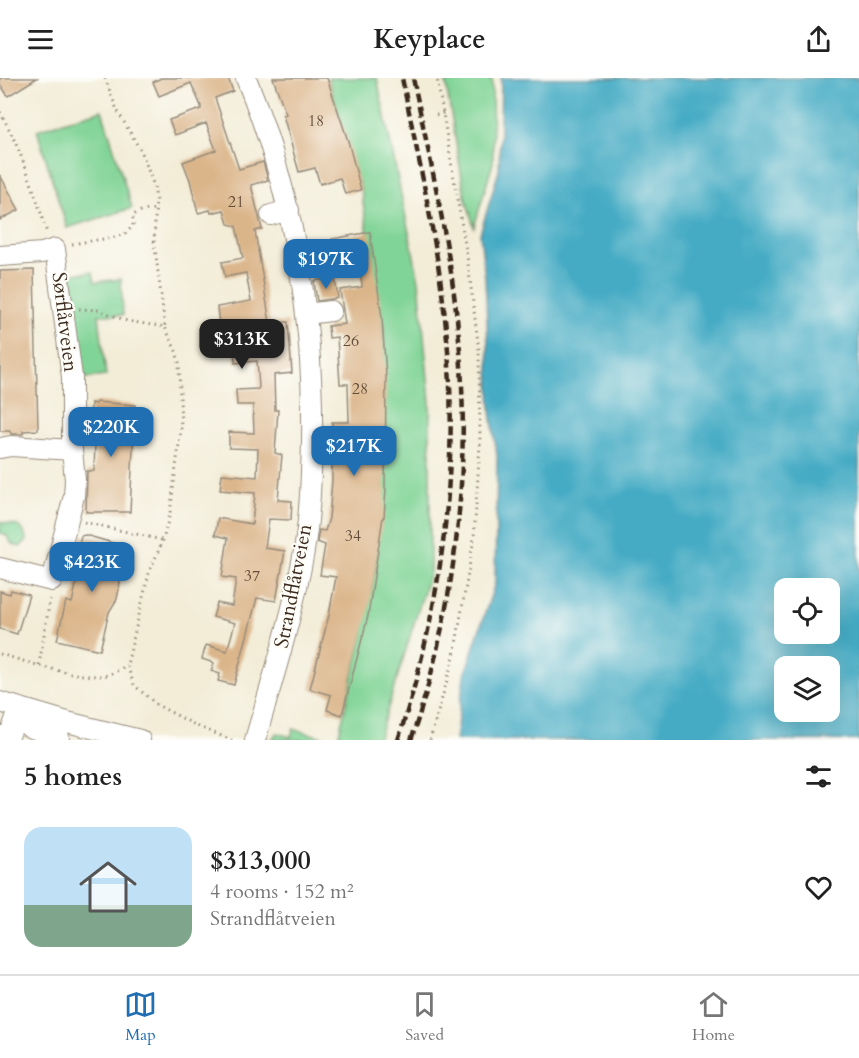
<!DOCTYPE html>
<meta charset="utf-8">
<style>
body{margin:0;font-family:Cardo,serif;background:#f2f2f2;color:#222;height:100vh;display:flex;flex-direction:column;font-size:22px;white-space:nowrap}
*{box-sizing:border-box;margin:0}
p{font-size:20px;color:#767676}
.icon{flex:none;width:33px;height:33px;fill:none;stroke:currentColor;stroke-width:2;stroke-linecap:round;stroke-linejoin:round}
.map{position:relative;height:662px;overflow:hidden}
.details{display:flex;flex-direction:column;background:#fff;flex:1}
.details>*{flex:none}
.tools{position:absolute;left:774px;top:500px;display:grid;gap:12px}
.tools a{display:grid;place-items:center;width:66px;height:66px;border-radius:12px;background:#fff;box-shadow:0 6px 24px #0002;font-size:30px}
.price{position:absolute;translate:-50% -51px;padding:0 14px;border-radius:12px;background:#1f6fb2;color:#fff;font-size:20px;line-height:39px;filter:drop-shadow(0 2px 3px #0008)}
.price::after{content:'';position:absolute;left:50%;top:36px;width:18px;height:14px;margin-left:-9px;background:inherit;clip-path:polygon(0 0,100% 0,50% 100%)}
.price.active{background:#222;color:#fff}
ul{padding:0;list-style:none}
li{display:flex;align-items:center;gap:18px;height:150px;padding:0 24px}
li span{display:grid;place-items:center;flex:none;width:168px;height:120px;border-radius:18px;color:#555}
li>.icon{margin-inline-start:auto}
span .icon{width:72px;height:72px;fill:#fffc;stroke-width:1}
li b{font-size:26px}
h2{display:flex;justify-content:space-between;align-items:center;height:72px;padding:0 24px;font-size:26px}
header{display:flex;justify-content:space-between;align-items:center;height:78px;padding:0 24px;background:#fff;font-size:27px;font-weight:800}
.tab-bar{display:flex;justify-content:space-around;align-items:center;height:84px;border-top:2px solid #e0e0e0;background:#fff;font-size:16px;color:#767676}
.tab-bar a{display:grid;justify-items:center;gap:3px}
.tab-bar .active{color:#1f6fb2}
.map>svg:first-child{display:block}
.green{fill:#81d497;stroke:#5e7f5a;stroke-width:1.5}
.water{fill:#44abc4;stroke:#406a71;stroke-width:1.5;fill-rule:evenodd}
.building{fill:#dbb58a}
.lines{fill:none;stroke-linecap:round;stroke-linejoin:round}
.minor-casing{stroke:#978c7b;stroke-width:22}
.path{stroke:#978c7b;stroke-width:3;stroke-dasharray:1.5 4.5;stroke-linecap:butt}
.minor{stroke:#fff;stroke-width:20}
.rail{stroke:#3b2a1e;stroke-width:4.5;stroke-dasharray:9 4.5;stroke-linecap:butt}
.labels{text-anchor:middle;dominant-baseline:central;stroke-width:4.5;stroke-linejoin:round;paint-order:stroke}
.number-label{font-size:16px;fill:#634d39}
.street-label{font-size:20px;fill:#3b2a1e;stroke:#fdfcf7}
</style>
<header><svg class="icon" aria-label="menu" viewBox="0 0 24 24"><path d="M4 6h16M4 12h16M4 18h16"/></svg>Keyplace<svg class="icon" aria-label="share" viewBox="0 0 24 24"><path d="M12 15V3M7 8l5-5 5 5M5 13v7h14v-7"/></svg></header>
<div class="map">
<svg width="859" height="662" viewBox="0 0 859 662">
<rect width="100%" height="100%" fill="#fdfcf7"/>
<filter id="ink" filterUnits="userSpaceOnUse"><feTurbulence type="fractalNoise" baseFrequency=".0167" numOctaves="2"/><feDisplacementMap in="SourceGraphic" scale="12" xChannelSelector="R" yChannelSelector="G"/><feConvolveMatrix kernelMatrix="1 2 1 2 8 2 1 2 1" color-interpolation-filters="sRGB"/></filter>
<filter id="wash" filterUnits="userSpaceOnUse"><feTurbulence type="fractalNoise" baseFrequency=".008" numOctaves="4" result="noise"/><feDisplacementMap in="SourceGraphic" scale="24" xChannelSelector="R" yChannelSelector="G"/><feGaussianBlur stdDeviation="1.35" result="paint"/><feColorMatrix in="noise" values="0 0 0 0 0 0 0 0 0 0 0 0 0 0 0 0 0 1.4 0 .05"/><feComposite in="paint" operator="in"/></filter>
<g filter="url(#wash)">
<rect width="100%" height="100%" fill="#f3edd8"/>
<path class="green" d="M328 0H377L419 203 430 323V494L378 662H343L338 660 363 556 376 489 385 374 383 252 361 112Z
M445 0H492L493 85 474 149 465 118Z
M102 32 132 130 67 150 37 52Z
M93 194 95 204 121 201 123 237H99L106 298 77 301 70 196Z
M0 444 16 447 23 452 27 462 20 469 12 466 6 457 0 455Z
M293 651 333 662H334H271L277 655 291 659Z"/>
<path class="water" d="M501 0H859V662H455L464 598 495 505 497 378 491 334 485 200 480 156 499 92ZM784 510H830V555H784ZM784 588H830V633H784Z"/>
<g id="blocks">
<path class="building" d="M0 0H37L8 18 0 6Z
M161 0H228L233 13 215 20 239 91 263 84 268 102 251 107 262 151 255 153 270 245 288 244 292 295 274 297 275 332H278L275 375 282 377 278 422 292 423 291 442 269 441 265 470 285 473 276 523 257 520 234 607 218 603 220 596 211 593 214 585 202 581 206 567 227 573 235 545 213 539 217 525 232 528 236 501 222 499 228 460 215 457 218 440 252 446 255 415 220 412 222 396 257 399 258 371 229 370V354L254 355 253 327H237L236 312 258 311 259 309 257 283 235 285 234 268 222 269 217 229 251 223 246 195 225 199 222 184 243 180 236 148 228 146 224 132 211 135 210 132 198 135 190 102 183 84 216 72 206 45 175 57 169 42 201 31V28L191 5 159 18 153 4Z
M273 0H327L348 63 361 112 345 116 340 100 320 106 315 90 299 94 283 37 286 36Z
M0 97 19 132 0 142Z
M370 154 382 240 386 298 385 410 386 411 384 439H383L368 538 342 637 327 632 331 617 310 611 329 537 336 499 320 497 325 467 317 464 319 452 325 453 329 440 332 402V344H349L348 306H340L337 259 329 260 328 248 345 246 340 212 362 209V206L357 175 335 179 332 161Z
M34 192 38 352 23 353V356H11L10 353H0V193Z
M335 200 338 220 317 223 314 203Z
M96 324 135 327 130 434H86L87 393H94L95 365H89L91 325 96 326Z
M85 457 124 468 119 492 122 493 117 521 109 534 100 572 57 562 66 523 72 525 78 498 72 497 81 458Z
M11 512 29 517 17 556 0 551V513L10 516Z"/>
</g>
</g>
<g filter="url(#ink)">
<use href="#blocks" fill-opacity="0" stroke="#978c7b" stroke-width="1.5"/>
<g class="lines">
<defs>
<path id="minor" d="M246 0C294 118 314 237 312 364 311 400 310 437 304 473 293 537 273 600 255 662
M271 137 289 132
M0 178 42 175 55 171 72 299V372L75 402 74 418 52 503 0 490
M306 236 331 233
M0 370 11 368 72 372
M0 624 71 645 140 662
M35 635 29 649 59 659
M0 658H9L20 630"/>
</defs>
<use href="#minor" class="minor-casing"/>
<path class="path" d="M105 0 117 32 142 75 154 108 156 122 154 162 165 249
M0 34C22 73 34 112 47 155
M436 37 444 35
M72 166 115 159 125 156 133 148V137L141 133 156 131
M79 231 99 232 127 243 165 249 176 273 179 284 181 351 170 435 163 462 149 495 127 587 134 607 157 627 199 649 232 662
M84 444 162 462
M0 576C31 585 64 597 97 598 107 599 118 593 127 587
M39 587 50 521
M430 662 454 578 474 460 480 366 479 272 467 178 437 0"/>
<use href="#minor" class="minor"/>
<path class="rail" d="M398 662C442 529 460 390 446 250 438 166 419 83 402 0
M411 662C458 526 473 375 456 232 447 154 429 77 413 0"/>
</g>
</g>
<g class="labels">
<g class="number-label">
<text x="316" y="43">18</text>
<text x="236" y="124">21</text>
<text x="351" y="263">26</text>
<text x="360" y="311">28</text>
<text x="353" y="458">34</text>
<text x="252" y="498">37</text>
</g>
<g class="street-label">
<text transform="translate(65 244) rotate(83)">Sørflåtveien</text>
<text transform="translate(293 508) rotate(-79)">Strandflåtveien</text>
</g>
</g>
</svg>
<div class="tools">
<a><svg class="icon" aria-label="locate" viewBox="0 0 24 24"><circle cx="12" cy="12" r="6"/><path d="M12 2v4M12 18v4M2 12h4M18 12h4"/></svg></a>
<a><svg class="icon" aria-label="layers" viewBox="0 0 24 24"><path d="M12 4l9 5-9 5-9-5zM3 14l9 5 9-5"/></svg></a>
</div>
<b class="price" style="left:326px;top:212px">$197K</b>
<b class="price active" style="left:242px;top:292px">$313K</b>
<b class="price" style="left:111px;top:380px">$220K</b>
<b class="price" style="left:354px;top:399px">$217K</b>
<b class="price" style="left:92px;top:515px">$423K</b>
</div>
<section class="details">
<h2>5 homes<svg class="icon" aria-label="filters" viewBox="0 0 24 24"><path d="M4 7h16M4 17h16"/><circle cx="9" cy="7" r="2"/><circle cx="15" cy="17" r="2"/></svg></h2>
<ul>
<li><span style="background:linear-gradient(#bfe0f5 65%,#7fa58c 0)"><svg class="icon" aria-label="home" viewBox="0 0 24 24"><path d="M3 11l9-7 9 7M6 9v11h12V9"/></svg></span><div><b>$313,000</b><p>4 rooms · 152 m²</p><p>Strandflåtveien</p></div><svg class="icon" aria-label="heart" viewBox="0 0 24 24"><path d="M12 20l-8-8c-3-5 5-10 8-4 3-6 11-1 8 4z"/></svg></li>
</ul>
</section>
<nav class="tab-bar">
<a class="active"><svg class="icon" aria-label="map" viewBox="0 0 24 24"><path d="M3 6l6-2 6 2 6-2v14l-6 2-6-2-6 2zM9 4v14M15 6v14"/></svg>Map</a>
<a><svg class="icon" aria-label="saved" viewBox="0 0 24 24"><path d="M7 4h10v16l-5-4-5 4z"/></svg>Saved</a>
<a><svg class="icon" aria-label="home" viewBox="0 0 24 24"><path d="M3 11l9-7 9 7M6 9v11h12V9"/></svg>Home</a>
</nav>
